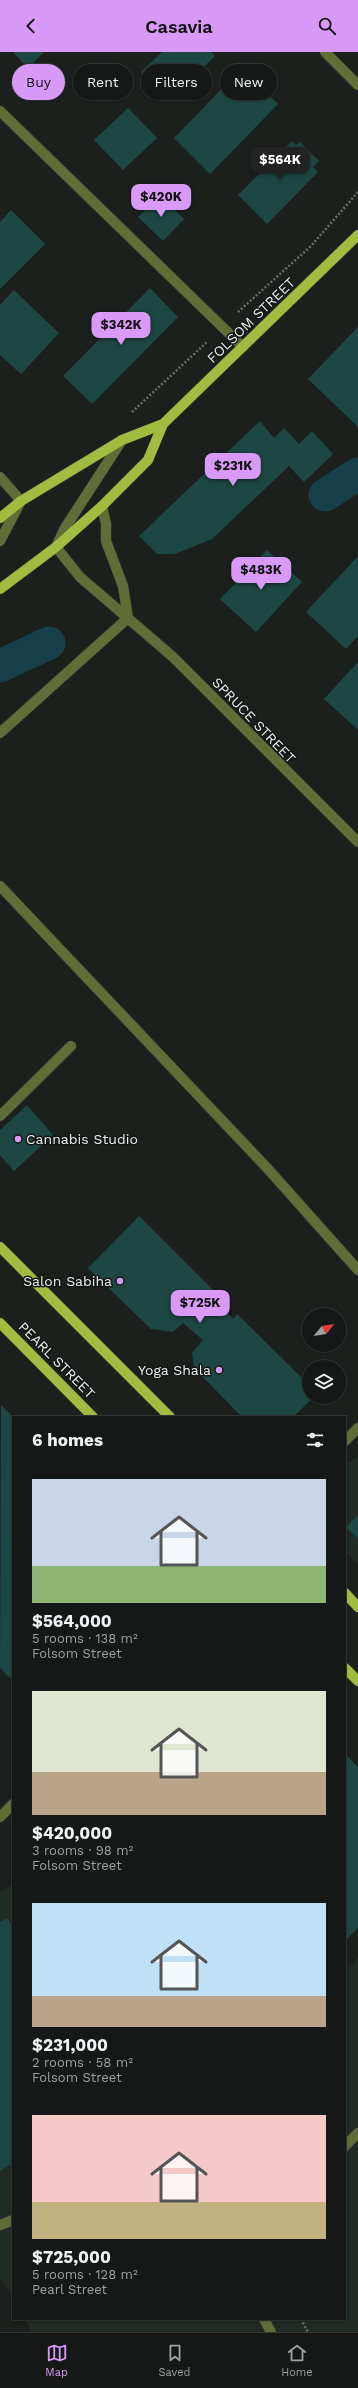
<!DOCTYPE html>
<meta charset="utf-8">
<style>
body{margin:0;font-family:"Work Sans",sans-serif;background:#222523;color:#f1f3f6;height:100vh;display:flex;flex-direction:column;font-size:15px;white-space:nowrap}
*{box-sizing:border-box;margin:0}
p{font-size:13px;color:#9da0a1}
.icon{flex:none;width:22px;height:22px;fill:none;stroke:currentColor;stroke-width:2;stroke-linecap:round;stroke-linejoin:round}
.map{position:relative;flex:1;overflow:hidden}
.sheet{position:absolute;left:12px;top:1364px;width:334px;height:904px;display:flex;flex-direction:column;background:#151816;border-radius:0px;box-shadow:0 1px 3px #0004,0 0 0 1px #343735}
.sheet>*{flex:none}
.top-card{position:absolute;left:12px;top:12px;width:334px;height:36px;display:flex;gap:8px}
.needle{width:26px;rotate:60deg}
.buttons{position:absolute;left:302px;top:1256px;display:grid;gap:8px}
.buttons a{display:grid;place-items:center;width:44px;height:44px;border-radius:50%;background:#151816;box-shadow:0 1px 3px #0004,0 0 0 1px #343735;font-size:20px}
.price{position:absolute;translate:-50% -34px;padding:0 9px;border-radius:8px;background:#d99af7;color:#111;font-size:13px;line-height:26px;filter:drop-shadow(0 1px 2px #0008)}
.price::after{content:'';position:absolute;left:50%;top:24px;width:12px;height:9px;margin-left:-6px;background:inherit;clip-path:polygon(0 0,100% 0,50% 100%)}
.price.on{background:#222;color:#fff}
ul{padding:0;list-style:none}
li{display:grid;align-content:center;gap:8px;height:212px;padding:0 20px}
li span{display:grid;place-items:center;height:124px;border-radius:0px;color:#555}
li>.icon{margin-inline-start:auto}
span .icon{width:72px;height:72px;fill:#fffc;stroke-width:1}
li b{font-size:17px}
h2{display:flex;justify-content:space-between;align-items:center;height:48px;padding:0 20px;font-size:17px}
.tag{padding:0 14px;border-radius:18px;background:#151816;box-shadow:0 1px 3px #0004,0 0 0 1px #343735;font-size:14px;line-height:36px}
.tag.on{background:#d99af7;color:#111}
header{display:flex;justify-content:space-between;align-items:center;height:52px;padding:0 20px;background:#d99af7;color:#111;font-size:18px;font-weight:600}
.tab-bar{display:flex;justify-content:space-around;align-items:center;height:56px;border-top:1px solid #343735;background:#151816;font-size:11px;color:#9da0a1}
.tab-bar a{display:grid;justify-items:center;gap:2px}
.tab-bar .on{color:#d99af7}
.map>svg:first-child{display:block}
.built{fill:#212b24}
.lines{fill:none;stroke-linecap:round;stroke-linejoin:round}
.canal{stroke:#173f49;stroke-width:33}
.building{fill:#1d4742}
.minor-casing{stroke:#393d3a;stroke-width:11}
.major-casing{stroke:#393d3a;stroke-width:11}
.path{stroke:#6a6e6b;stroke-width:2.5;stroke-dasharray:2 2;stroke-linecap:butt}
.minor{stroke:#606d36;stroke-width:10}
.major{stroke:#a2bc3f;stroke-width:10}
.poi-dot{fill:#d99af7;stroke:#131714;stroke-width:1.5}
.labels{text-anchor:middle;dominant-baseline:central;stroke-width:3;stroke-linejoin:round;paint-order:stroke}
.street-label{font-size:14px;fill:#ecefed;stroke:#131714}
.poi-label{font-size:14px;fill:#ecefed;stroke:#131714;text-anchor:end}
</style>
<header><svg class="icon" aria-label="back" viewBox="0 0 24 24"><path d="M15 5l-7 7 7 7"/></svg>Casavia<svg class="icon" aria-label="search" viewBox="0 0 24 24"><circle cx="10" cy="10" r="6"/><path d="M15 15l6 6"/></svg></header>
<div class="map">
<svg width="358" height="2280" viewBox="0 0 358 2280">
<rect width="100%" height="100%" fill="#1c201d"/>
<path class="built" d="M358 1404V1512L345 1499V1414Z
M13 1832V2246L0 2227V1840Z
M358 1906V2280H31L25 2267H345V1919Z"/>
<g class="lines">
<path class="canal" d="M325 443 358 422
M0 614 49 591"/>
</g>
<path class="building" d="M13 0H44L28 16Z
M162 0H211L215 4 168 49 141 20Z
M241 17 278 52 210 122 174 86Z
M128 56 157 86 123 118 94 88Z
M292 89 296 93 300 90 319 109 313 115 318 120 267 172 238 143Z
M160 143 184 167 163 189 138 165Z
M11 158 45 192 0 237V170Z
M150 236 178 265 92 352 63 324Z
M14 238 59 281 21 322 0 303V253Z
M358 275V375L308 327Z
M260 369 274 386 284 376 299 392 312 379 333 402 304 430 289 414 212 487 175 502H157L139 484Z
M267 498 302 530 256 580 220 547Z
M358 504V584L346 597 306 560Z
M358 610V678L324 647Z
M27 1053 53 1083 14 1119 0 1103V1078Z
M139 1164 215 1240 210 1245 233 1267 237 1262 309 1333V1345H314L293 1365H242L194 1316 192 1301 203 1288 183 1271 173 1280 151 1277 88 1216Z
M1 1353 13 1365V1624L10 1626 0 1616Z
M358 1463V1487L346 1475Z
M345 1702 358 1715V1876L345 1889Z
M7 1866 13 1876V2111L0 2119V1870Z"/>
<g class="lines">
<defs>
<path id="minor" d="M325 0 358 33
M0 59 243 295
M122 388 65 476 56 495 80 525 173 605 358 790
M0 425 21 449 0 489
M102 454 106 472V489L123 534 128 566
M0 681 128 566
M0 834 268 1117 358 1218
M0 1064 71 994
M345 1389 358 1376
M0 1765 13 1752
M345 2094 358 2081
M0 2173 13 2168
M264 2267 271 2280"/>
<path id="major" d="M0 466 21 449 122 388 163 372
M0 537 56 495 102 454 148 408 163 372 358 183
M0 1195 170 1365
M0 1271 93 1365
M345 1541 358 1555
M345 1616 358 1629"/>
</defs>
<use href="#minor" class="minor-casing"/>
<use href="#major" class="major-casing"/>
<path class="path" d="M238 260 311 194 358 140
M132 360 207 290
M301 2267 308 2280"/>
<use href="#minor" class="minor"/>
<use href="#major" class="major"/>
</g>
<g class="poi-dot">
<circle cx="18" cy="1087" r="4"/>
<circle cx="120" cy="1229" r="4"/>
<circle cx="219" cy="1318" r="4"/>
</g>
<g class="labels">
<g class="street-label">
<text transform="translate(251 268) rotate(-44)">FOLSOM STREET</text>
<text transform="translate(254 668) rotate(46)">SPRUCE STREET</text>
<text transform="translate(57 1308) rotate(45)">PEARL STREET</text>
</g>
<g class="poi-label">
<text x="26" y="1087" text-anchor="start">Cannabis Studio</text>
<text x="112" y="1229">Salon Sabiha</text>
<text x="211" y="1318">Yoga Shala</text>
</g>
</g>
</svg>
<div class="buttons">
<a><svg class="needle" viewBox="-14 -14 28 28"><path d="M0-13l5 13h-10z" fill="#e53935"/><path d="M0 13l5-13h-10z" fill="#9da0a1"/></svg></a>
<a><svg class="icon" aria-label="layers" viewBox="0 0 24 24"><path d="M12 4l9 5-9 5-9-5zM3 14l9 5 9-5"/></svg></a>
</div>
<b class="price on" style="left:280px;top:129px">$564K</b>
<b class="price" style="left:161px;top:166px">$420K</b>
<b class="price" style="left:121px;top:294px">$342K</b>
<b class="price" style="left:233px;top:435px">$231K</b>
<b class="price" style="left:261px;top:539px">$483K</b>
<b class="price" style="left:200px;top:1272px">$725K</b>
<div class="top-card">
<a class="tag on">Buy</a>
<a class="tag">Rent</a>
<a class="tag">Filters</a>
<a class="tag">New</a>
</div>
<section class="sheet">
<h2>6 homes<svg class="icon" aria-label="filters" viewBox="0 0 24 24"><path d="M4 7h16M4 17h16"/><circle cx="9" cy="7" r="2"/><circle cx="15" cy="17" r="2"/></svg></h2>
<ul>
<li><span style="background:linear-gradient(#c9d6e8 70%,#8fb573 0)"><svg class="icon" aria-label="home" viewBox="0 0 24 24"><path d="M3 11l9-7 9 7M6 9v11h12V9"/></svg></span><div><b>$564,000</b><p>5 rooms · 138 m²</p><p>Folsom Street</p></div></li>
<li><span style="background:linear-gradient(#dfe7d0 65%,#b9a48a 0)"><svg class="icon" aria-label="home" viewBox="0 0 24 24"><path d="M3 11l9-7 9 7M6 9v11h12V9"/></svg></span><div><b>$420,000</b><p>3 rooms · 98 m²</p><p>Folsom Street</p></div></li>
<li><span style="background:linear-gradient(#bfe0f5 75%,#b9a48a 0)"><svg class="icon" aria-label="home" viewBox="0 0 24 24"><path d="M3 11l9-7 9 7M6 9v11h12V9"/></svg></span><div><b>$231,000</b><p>2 rooms · 58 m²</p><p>Folsom Street</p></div></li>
<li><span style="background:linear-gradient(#f6c9c9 70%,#c2b280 0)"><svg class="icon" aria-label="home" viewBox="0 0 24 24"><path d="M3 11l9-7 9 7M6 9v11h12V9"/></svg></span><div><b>$725,000</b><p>5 rooms · 128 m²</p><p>Pearl Street</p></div></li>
</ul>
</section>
</div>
<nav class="tab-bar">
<a class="on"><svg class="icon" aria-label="map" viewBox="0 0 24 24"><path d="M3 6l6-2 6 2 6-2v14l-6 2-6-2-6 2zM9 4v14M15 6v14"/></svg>Map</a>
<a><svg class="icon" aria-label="saved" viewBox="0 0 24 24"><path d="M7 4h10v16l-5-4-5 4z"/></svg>Saved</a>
<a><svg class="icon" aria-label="home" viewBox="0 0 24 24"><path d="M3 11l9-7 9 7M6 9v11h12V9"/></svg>Home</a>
</nav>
